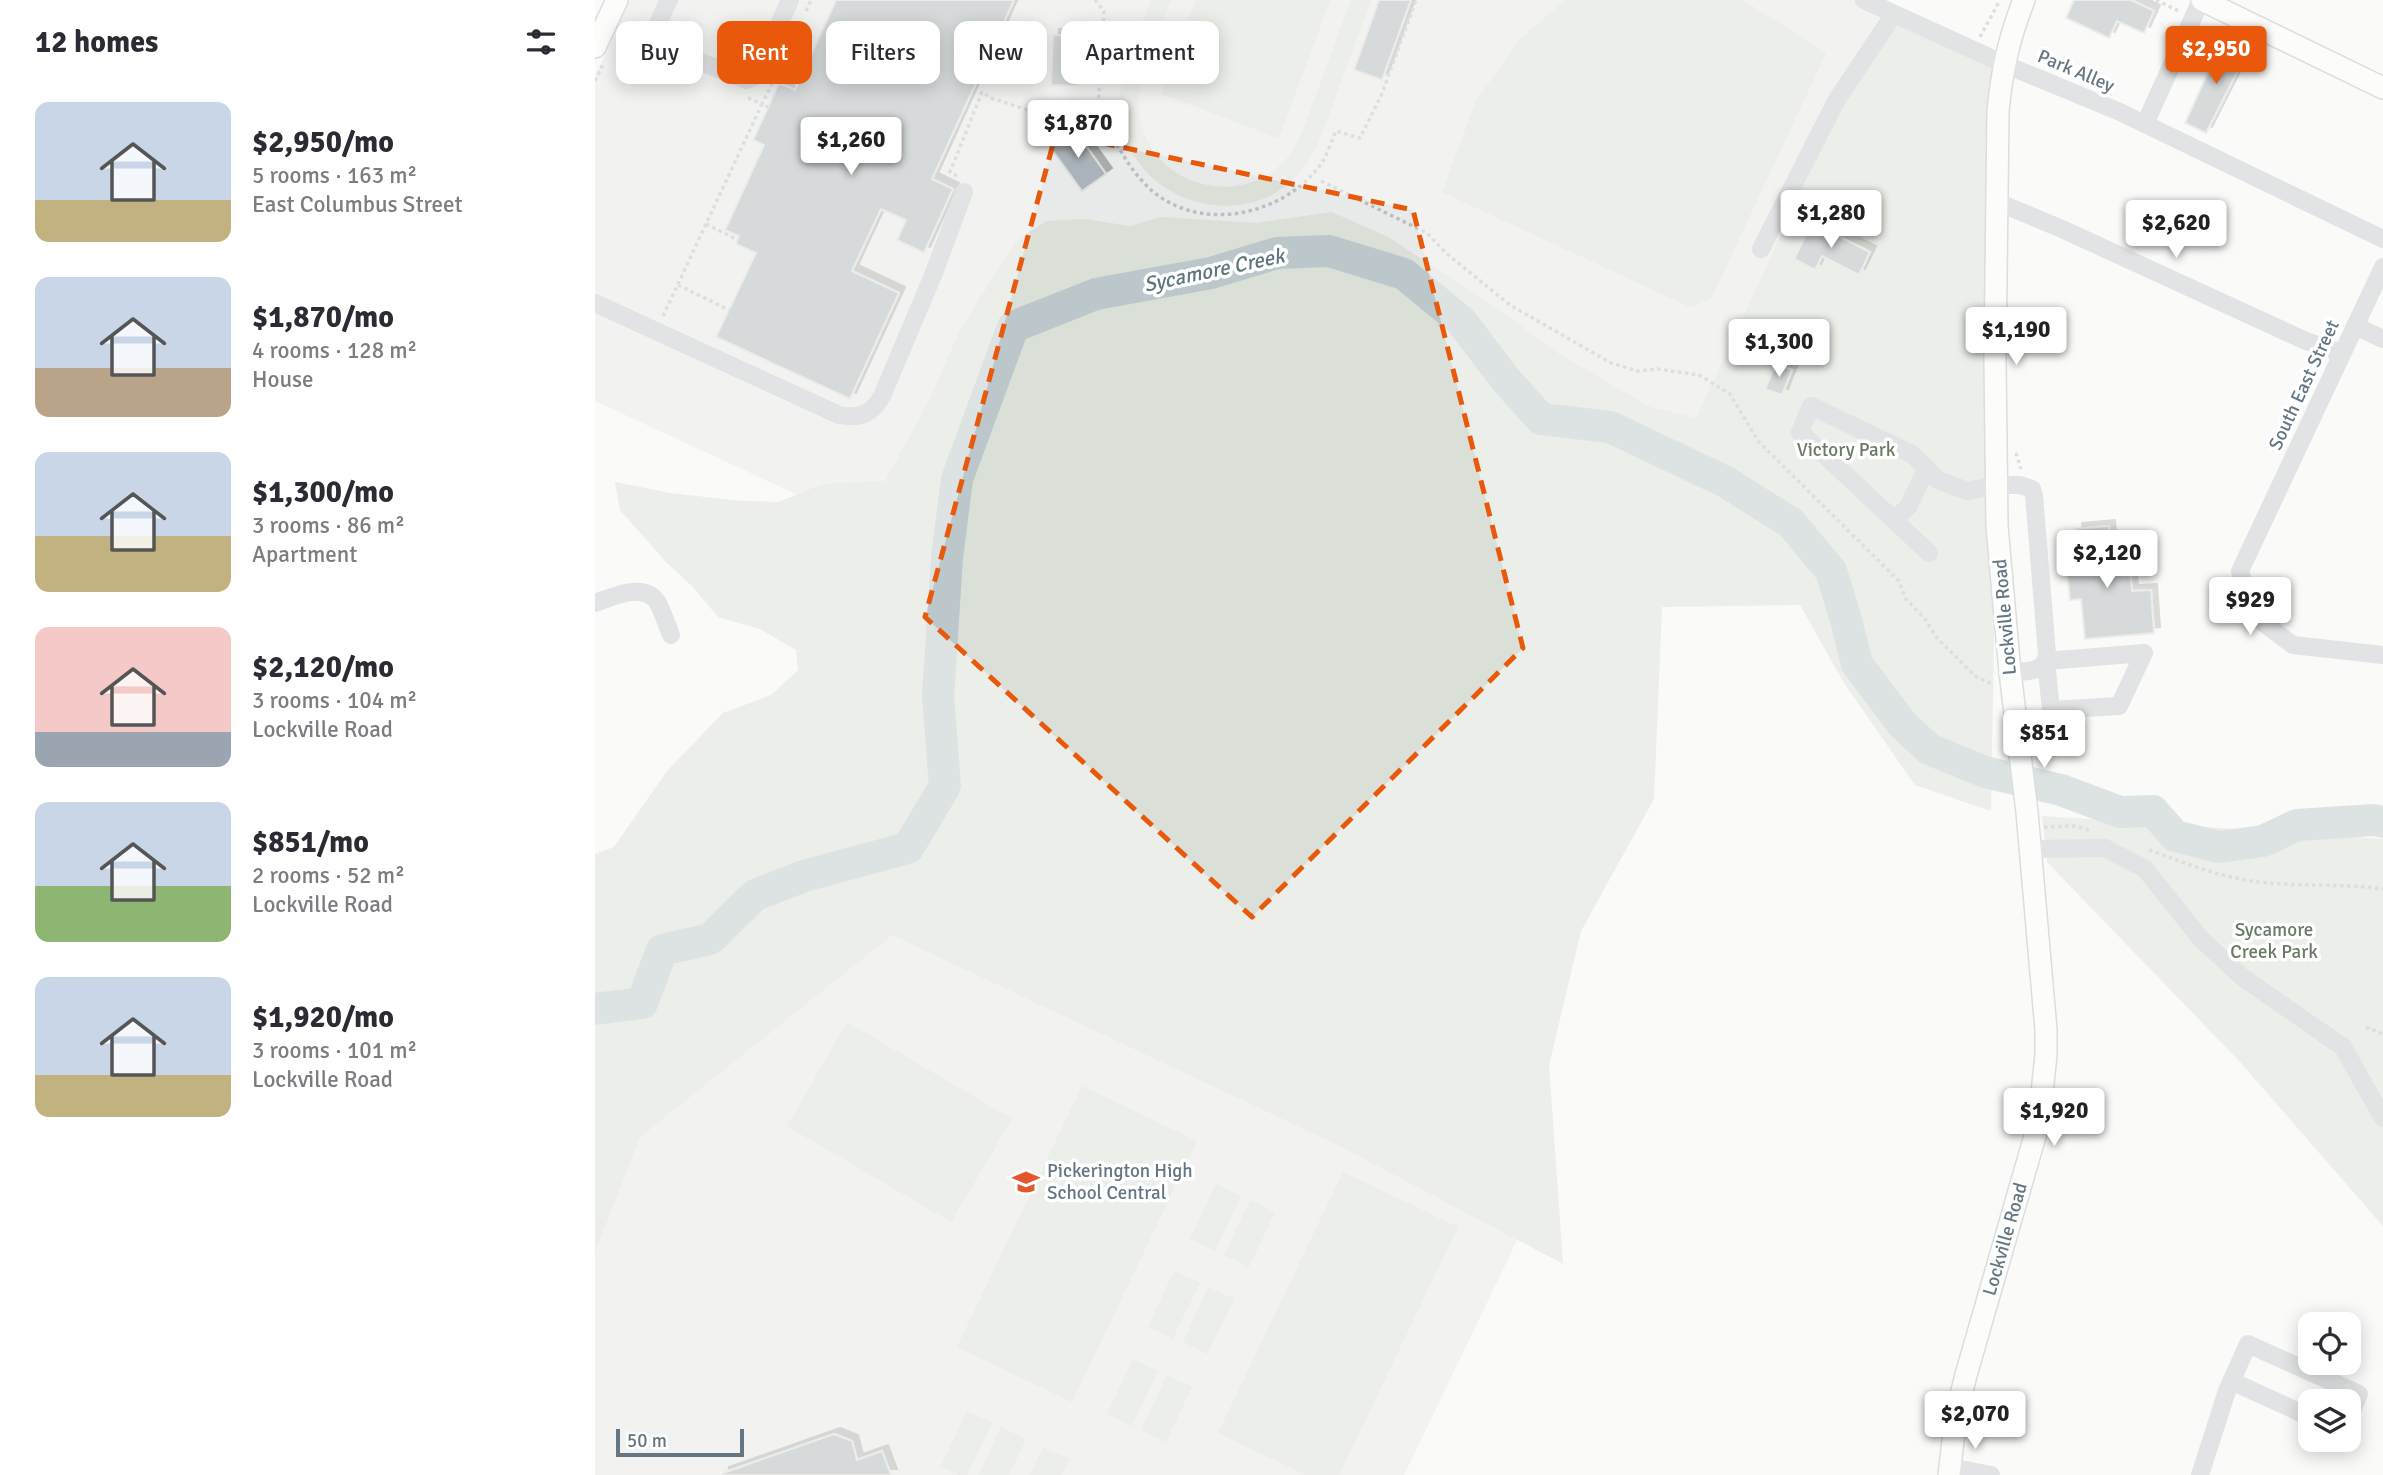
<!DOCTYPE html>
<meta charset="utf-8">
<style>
body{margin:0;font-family:Signika,sans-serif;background:#f2f2f3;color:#2b2b33;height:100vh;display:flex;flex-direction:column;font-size:26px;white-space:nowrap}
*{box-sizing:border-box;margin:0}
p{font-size:23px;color:#7c7c81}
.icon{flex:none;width:38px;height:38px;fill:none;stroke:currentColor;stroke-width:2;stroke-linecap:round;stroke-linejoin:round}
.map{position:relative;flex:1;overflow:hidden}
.side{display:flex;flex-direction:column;background:#fff;width:595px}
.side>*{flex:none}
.hud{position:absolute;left:21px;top:21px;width:665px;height:63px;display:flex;gap:14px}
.controls{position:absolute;left:1703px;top:1312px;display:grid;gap:14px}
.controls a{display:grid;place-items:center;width:63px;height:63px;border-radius:14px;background:#fff;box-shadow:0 4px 18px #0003;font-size:35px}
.scale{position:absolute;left:21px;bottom:18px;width:128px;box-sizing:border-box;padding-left:7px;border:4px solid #657683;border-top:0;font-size:19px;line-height:24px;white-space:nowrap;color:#657683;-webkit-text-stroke:5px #fff;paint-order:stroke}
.price{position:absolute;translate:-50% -60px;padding:0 16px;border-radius:7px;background:#fff;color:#222;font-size:23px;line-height:46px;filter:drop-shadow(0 2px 4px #0008)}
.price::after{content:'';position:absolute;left:50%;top:42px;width:21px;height:16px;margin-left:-10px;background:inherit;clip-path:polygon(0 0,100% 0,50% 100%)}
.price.on{background:#ea580c;color:#fff}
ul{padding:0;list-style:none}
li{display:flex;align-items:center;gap:21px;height:175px;padding:0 35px}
li span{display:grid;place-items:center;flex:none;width:196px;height:140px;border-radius:14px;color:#555}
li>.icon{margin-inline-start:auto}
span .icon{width:84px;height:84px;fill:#fffc;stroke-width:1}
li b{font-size:30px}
h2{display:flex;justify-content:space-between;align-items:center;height:84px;padding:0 35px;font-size:30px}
.tag{padding:0 24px;border-radius:14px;background:#fff;box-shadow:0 4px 18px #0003;font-size:24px;line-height:63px}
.tag.on{background:#ea580c;color:#fff}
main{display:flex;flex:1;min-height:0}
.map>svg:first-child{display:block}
.built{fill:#e8e9e9}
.green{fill:#dadfd7}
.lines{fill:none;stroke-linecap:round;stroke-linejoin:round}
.river{stroke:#bbc7cb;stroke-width:32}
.building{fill:#aab3b9;stroke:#dcdcda;stroke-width:2;filter:url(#shadow)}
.major-casing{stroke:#b5babe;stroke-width:24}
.path{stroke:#bbbfc2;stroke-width:3.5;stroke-dasharray:3.5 3.5;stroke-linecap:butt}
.minor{stroke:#c3c8cc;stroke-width:18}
.major{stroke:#fff;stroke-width:21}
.marked{fill:none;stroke:#e8590c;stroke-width:5;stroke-dasharray:14 9;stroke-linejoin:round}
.labels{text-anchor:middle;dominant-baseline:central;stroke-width:7;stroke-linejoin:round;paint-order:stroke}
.street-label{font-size:19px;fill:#657683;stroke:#fff}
.park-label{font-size:19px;fill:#687a64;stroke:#fff}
.poi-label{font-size:19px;fill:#657683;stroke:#fff;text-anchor:start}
.water-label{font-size:21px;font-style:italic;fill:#60757c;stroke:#fff}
</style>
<main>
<section class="side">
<h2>12 homes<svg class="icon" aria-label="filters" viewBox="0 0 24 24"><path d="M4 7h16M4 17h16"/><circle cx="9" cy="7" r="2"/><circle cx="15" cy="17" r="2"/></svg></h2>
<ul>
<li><span style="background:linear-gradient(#c9d6e8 70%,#c2b280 0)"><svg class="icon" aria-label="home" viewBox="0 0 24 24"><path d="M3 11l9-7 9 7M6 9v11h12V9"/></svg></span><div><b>$2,950/mo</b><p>5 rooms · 163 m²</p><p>East Columbus Street</p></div></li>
<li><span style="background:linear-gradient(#c9d6e8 65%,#b9a48a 0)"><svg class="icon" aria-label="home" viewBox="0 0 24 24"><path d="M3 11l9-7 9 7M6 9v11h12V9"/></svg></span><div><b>$1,870/mo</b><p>4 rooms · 128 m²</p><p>House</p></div></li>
<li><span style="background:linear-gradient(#c9d6e8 60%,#c2b280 0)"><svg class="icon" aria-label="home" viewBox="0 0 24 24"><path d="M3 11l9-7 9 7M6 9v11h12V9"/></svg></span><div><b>$1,300/mo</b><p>3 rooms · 86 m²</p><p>Apartment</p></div></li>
<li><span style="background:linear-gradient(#f6c9c9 75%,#9aa5b1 0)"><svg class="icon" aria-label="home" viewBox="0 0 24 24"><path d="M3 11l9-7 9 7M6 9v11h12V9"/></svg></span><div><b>$2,120/mo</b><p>3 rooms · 104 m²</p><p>Lockville Road</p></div></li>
<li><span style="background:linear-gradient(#c9d6e8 60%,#8fb573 0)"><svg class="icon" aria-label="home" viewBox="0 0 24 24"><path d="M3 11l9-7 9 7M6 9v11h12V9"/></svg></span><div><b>$851/mo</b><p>2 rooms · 52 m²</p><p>Lockville Road</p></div></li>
<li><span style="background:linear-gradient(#c9d6e8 70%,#c2b280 0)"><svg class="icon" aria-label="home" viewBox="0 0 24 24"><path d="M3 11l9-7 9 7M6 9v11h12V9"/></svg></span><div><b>$1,920/mo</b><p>3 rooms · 101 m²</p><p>Lockville Road</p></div></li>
</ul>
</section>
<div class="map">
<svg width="1788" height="1475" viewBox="0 0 1788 1475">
<defs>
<filter id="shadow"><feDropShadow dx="6" dy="-6" stdDeviation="0" flood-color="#0004"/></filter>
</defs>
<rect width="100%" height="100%" fill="#fafaf8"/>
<path class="built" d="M35 0H1269L1290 10 1075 474 328 553 0 401V76Z
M283 918 929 1226 809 1475H0V1253L45 1137Z"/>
<path class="green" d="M556 0H576C564 33 540 77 544 112 551 184 645 213 692 158 707 140 713 116 721 95 733 63 744 32 756 0H777C765 30 754 60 743 90 731 121 723 156 698 180 637 236 531 195 525 112 522 74 543 35 556 0Z
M601 0H735L684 138 566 94Z
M970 0H1148L1231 53 1116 299 1095 307 847 192 881 101 925 39Z
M1290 10 1409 64 1396 811 1320 785 1249 683 1205 605 1067 607 1059 799 986 931 954 1065 968 1264 743 1145 297 935 45 1137 0 1253V854L19 847 72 771 128 713 176 695 203 670 201 650 165 629 123 617 98 587 72 563 25 510 20 482 75 493 147 501 183 502 228 484 290 481 334 401 365 330 421 241 451 221 488 219 536 226 566 217 661 223 737 212 793 237 905 310 964 354 1055 407 1101 418Z
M1447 816 1788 839V1226L1646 1063 1452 862Z
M252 1022 417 1119 356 1222 192 1126Z
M487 1086 602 1141 477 1402 362 1347Z
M748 1172 863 1227 744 1475H711L623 1433Z
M621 1184 646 1196 620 1251 595 1239Z
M655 1200 680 1212 654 1267 629 1255Z
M579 1271 605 1283 578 1338 553 1327Z
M613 1287 639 1299 612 1354 588 1342Z
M538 1359 563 1371 537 1426 512 1414Z
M572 1375 597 1387 571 1442 546 1430Z
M372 1411 397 1423 372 1475H364L346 1466Z
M406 1427 431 1439 414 1475H384Z
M448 1447 474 1459 466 1475H435Z"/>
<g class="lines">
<path class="river" d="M0 1009 47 1003 67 950 115 939 160 895 209 876 313 848 350 786 343 696 352 558 362 479 418 327 501 294 616 273 682 253 734 251 809 274 866 321 911 380 946 419 1015 427 1131 482 1196 523 1236 571 1251 620 1262 664 1308 725 1334 749 1390 772 1466 790 1525 812 1558 811 1580 836 1624 847 1668 841 1702 825 1779 820 1788 822"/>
</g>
<path class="building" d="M241 0H419L337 179 358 189 329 253 302 240 311 220 286 209 257 271 304 293 255 399 121 337 161 253 141 244 144 236 130 230 169 145 158 140 184 83 200 90Z
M784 0H816L787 80 759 70Z
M1479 0H1536L1559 11 1549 33 1522 21 1514 38 1471 18Z
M458 35 484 36 483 86 456 85Z
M1628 40 1652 52 1611 133 1590 123Z
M479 129 511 174 487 191 455 147Z
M1217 223 1275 252 1264 275 1227 256 1220 270 1199 259Z
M1181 363 1197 370 1187 395 1170 389Z
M1514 526 1517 562 1534 561 1537 591 1556 590 1559 633 1490 639 1486 599 1475 600 1472 571 1484 570 1481 529Z
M239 1434 257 1441 262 1460 287 1451 296 1475H128V1473Z"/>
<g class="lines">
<defs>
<g id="major">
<path d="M1607 0 1788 88"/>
<path d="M0 47 22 0"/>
<path id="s1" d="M1354 1475 1361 1415 1371 1375 1444 1122 1451 1055V1030L1432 812 1415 672 1402 526 1400 361 1403 111C1407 70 1414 38 1429 0"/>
</g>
</defs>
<use href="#major" class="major-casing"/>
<path class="path" d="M500 0 509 11 503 109
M1561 0 1584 11
M211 11 216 0
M1385 37 1405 0
M22 39 50 51
M0 81 9 62
M153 98 167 104 177 84
M362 176 355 172 387 92 396 98 473 123 503 109C517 134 529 162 549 183 598 236 690 218 728 161 733 152 737 140 741 131L765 138 786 96 821 0
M726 181 832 233 852 254 915 305 1016 363 1042 371 1063 369 1104 375 1135 394 1163 441 1304 581 1311 599 1330 619 1342 638 1380 676 1399 685
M111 224 143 240
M83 285 134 310
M68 316 167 104 173 107
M1421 453 1426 469
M1449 827 1480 826 1494 830
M1554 850C1590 863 1624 877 1663 882 1705 887 1747 883 1788 889
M1771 1027 1788 1034"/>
<path class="minor" d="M74 0C66 16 54 34 71 48L151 80 159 77 163 71 195 0
M1269 0 1409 64 1525 112 1788 239
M1550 124 1606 0
M1402 202 1467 229 1711 341 1746 353
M1166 249 1241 101 1299 14
M1788 267 1645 571 1659 616 1698 645 1788 655
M0 303 244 415C265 419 277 414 287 396L339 273 369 192
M1760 326 1788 339
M1299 520 1313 507 1332 468
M1334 553 1205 432 1216 406 1317 454 1343 480 1372 491 1402 485H1425L1437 489 1439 495 1452 654C1449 674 1431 671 1415 672
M0 603C18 597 49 581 63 603 68 613 72 625 76 635
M1549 653 1524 706 1456 710 1451 661Z
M1435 849 1510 848 1550 869 1606 939 1647 977 1748 1047 1788 1118
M1636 1381 1715 1417
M1355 1467 1396 1475
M1605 1475 1632 1391 1653 1344 1764 1394 1754 1418"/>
<use href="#major" class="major"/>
</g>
<path d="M0 0H1788V1475H0ZM461 133 818 210 928 648 657 917 330 617Z" fill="#fafaf8" fill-opacity=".55" fill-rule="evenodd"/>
<path class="marked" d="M461 133 818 210 928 648 657 917 330 617Z"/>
<defs>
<symbol id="school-bare" viewBox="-9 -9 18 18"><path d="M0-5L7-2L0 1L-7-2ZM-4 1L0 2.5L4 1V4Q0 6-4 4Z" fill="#e4572e" stroke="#fff" stroke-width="2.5" paint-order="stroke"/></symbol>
</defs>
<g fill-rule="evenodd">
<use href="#school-bare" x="412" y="1163" width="38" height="38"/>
</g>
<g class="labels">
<g class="street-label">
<text transform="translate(1481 71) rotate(23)">Park Alley</text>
<text transform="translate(1709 385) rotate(-65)">South East Street</text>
<text transform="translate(1410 617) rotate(-95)">Lockville Road</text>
<text stroke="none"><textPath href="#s1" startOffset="243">Lockville Road</textPath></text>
</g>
<g class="park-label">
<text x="1251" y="450">Victory Park</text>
<text x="1679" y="930">Sycamore<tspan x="1679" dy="22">Creek Park</tspan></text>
</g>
<g class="poi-label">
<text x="452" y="1171">Pickerington High<tspan x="452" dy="22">School Central</tspan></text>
</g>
<g class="water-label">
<text transform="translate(619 270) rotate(-12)">Sycamore Creek</text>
</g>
</g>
</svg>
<div class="controls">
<a><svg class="icon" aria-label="locate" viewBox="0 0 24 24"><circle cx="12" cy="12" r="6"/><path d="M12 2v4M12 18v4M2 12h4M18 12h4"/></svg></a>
<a><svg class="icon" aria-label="layers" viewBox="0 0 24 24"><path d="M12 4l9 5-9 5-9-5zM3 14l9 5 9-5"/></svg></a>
</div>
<div class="scale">50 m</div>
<b class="price on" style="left:1621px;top:86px">$2,950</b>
<b class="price" style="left:483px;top:160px">$1,870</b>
<b class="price" style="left:256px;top:177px">$1,260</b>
<b class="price" style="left:1236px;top:250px">$1,280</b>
<b class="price" style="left:1581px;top:260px">$2,620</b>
<b class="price" style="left:1421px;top:367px">$1,190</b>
<b class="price" style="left:1184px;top:379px">$1,300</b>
<b class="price" style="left:1512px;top:590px">$2,120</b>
<b class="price" style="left:1655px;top:637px">$929</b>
<b class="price" style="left:1449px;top:770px">$851</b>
<b class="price" style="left:1459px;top:1148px">$1,920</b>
<b class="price" style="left:1380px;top:1451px">$2,070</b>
<div class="hud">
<a class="tag">Buy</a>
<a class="tag on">Rent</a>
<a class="tag">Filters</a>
<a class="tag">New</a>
<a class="tag">Apartment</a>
</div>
</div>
</main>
